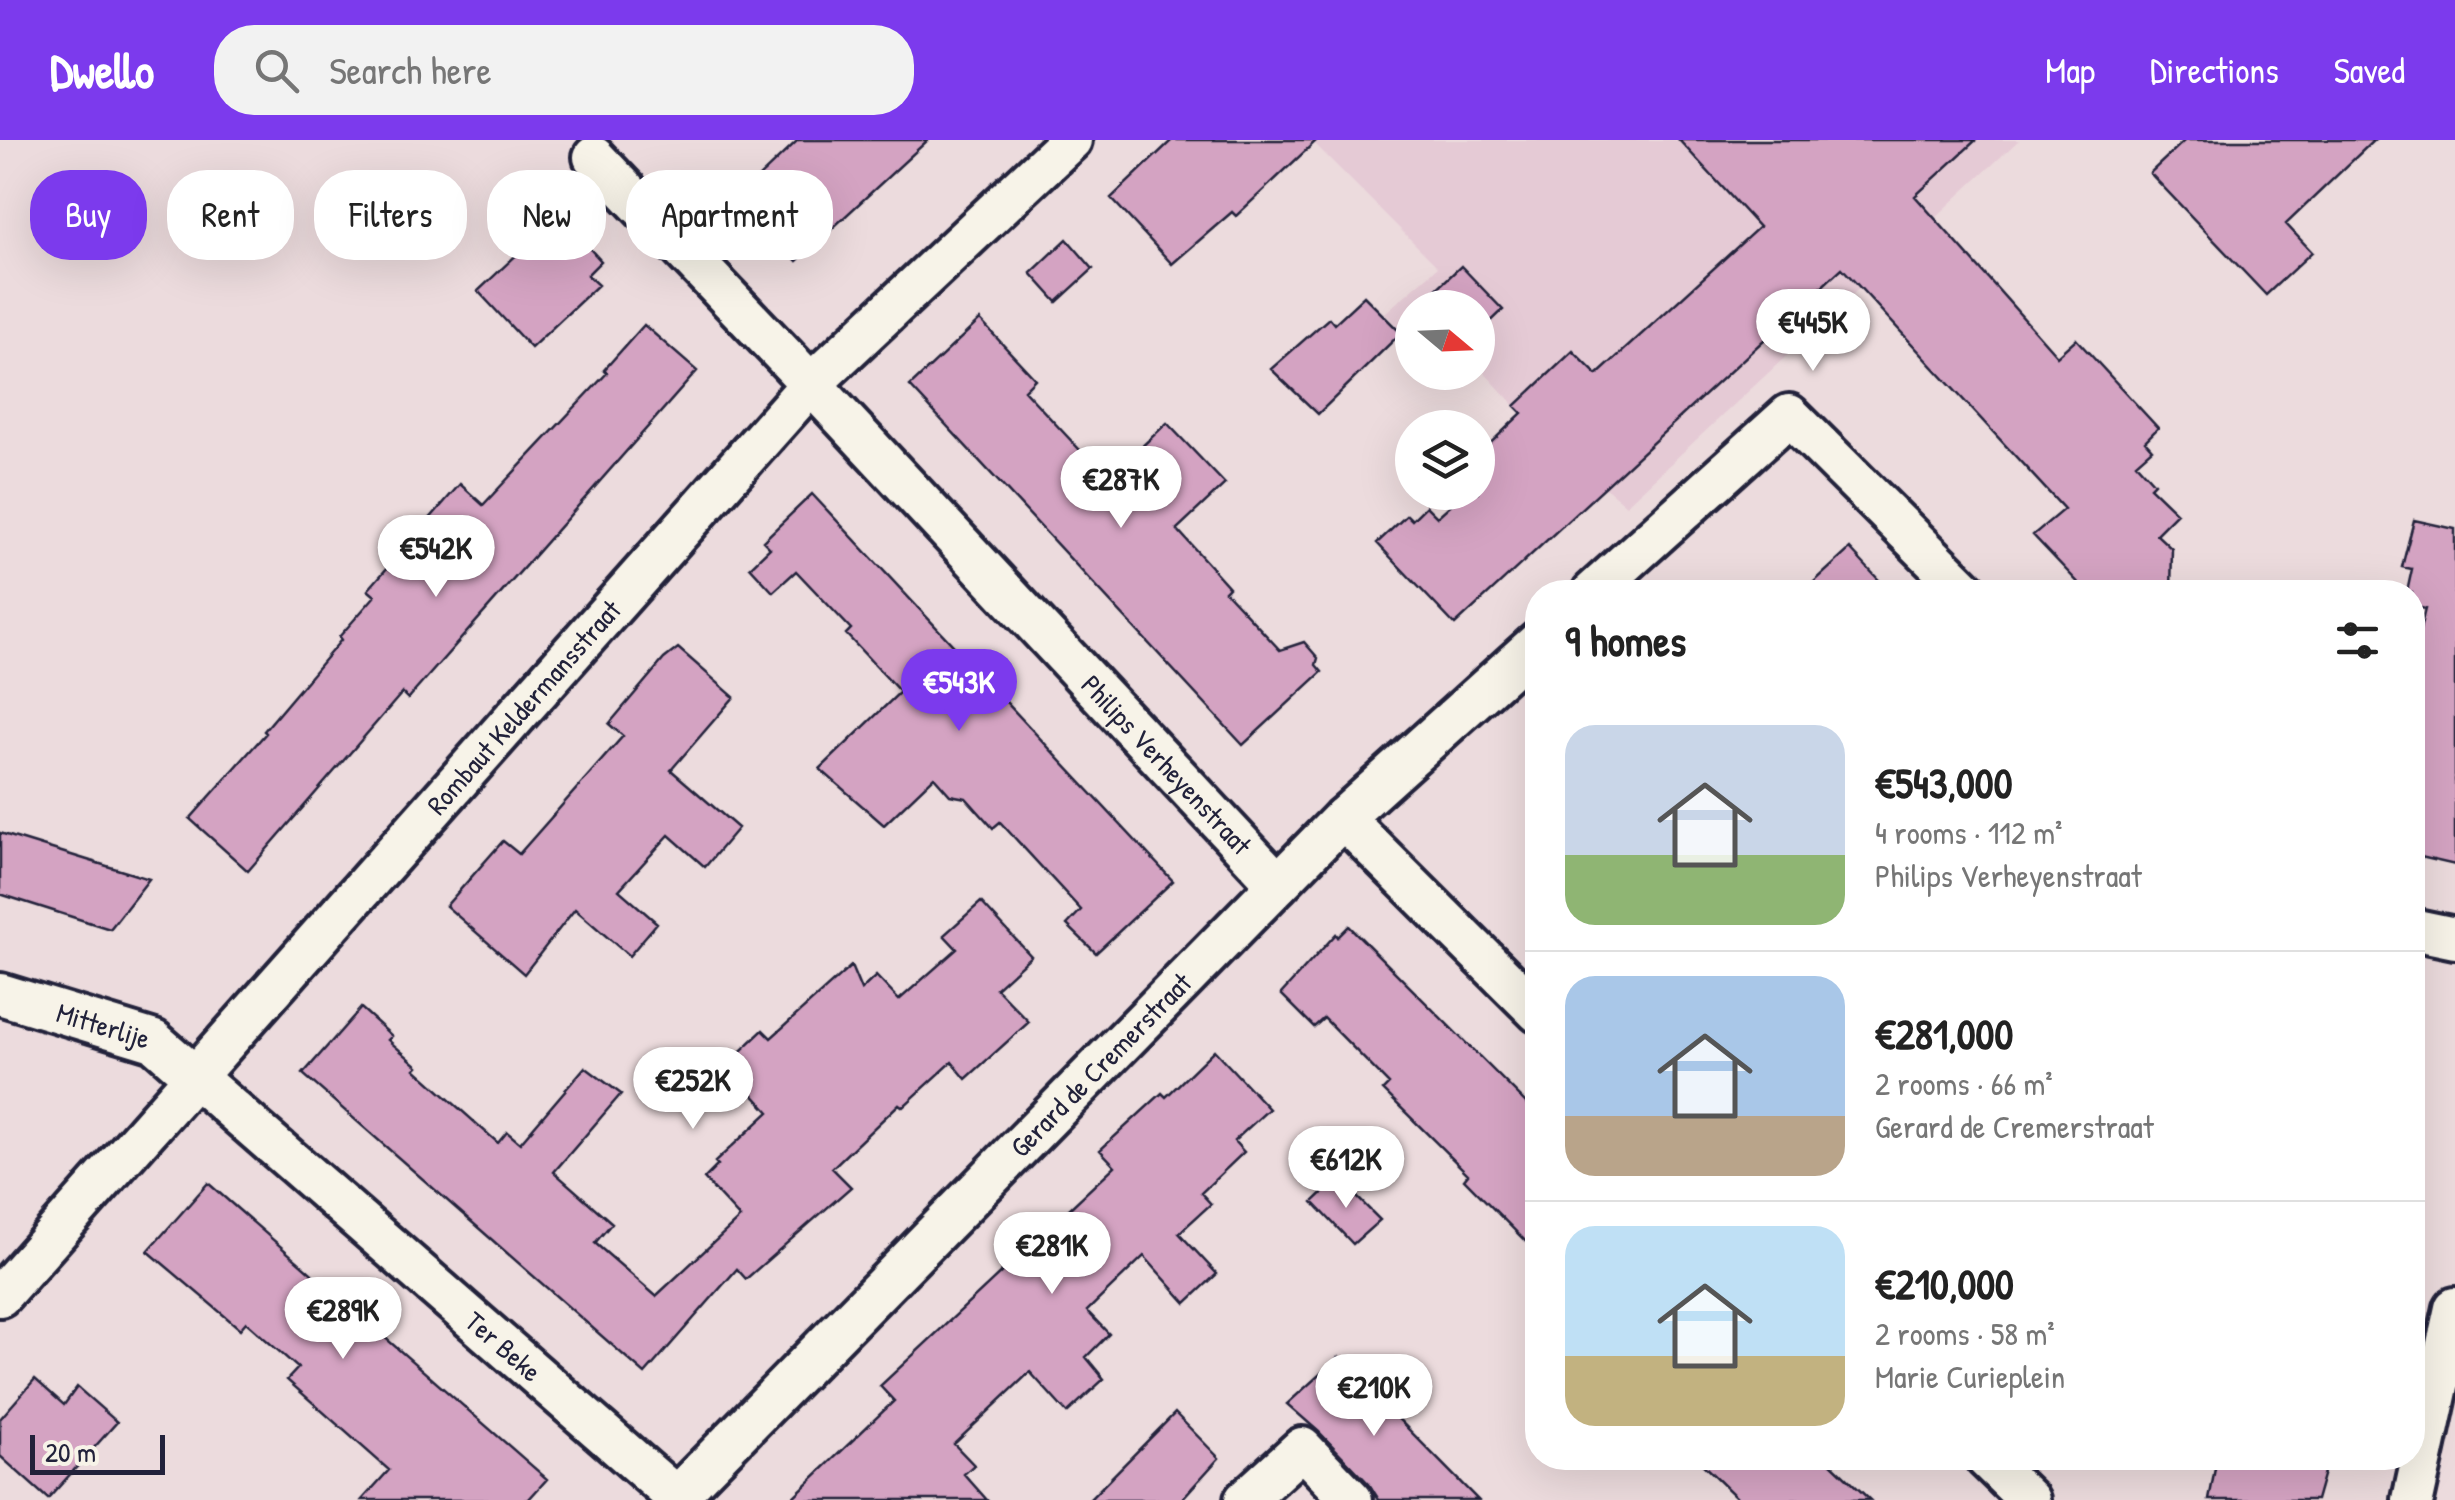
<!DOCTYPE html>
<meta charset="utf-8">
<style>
body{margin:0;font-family:"Patrick Hand",sans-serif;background:#f2f2f2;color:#222;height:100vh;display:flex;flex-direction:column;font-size:38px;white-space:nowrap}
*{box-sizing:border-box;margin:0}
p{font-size:32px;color:#767676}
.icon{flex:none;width:55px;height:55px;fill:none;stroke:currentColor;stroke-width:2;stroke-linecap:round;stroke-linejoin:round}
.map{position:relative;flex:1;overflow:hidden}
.sheet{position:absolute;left:1525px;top:440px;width:900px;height:890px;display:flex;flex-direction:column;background:#fff;border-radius:40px;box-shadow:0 10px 40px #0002}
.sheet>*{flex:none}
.top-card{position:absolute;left:30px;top:30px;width:950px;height:90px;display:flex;gap:20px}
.needle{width:65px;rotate:109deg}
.tools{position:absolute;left:1395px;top:150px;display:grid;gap:20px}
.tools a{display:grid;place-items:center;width:100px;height:100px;border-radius:50%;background:#fff;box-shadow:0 10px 40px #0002;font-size:50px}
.scale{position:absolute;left:30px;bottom:25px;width:135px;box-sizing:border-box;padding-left:10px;border:5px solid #22223b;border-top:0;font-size:28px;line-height:35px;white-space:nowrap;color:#22223b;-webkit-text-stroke:8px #f7f3e8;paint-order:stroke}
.price{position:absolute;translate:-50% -85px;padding:0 22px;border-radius:35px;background:#fff;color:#222;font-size:32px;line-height:65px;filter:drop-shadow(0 2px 5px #0008)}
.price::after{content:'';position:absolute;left:50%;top:60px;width:30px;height:22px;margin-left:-15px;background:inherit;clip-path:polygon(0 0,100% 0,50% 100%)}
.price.on{background:#7c3aed;color:#fff}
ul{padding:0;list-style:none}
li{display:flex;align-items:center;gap:30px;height:250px;padding:0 40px}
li+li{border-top:2px solid #e0e0e0}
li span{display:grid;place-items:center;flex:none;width:280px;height:200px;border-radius:30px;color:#555}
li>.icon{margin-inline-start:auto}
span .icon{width:120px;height:120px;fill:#fffc;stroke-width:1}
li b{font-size:42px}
h2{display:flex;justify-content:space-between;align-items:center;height:120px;padding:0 40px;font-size:42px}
.chip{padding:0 35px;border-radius:40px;background:#fff;box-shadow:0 10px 40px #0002;font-size:35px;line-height:90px}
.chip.on{background:#7c3aed;color:#fff}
header{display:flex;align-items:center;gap:60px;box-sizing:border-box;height:140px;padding:0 50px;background:#7c3aed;color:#fff}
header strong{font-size:48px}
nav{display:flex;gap:55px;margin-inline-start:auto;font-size:35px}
.search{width:700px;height:90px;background:#f2f2f2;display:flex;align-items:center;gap:25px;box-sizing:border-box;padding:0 35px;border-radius:40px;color:#767676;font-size:38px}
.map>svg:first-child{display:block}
.built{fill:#e5cad5}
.building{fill:#d4a3c2;stroke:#22223b;stroke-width:2.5}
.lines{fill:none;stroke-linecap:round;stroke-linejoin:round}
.street-casing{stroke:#22223b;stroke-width:48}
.street{stroke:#f7f3e8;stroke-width:40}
.labels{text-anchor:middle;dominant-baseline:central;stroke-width:8;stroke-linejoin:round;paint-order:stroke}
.street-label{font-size:28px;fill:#22223b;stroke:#f7f3e8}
</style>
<header>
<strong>Dwello</strong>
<div class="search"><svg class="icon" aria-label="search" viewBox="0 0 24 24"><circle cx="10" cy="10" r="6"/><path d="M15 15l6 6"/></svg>Search here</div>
<nav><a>Map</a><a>Directions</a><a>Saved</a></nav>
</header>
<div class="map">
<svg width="2455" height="1360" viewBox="0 0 2455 1360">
<rect width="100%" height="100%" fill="#ecdbdd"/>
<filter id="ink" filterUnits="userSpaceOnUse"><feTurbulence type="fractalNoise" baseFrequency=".01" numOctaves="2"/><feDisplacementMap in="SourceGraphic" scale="20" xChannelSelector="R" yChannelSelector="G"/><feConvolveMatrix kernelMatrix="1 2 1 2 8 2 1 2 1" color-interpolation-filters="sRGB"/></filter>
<g filter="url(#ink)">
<path class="built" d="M1311 0H2019L1626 365 1543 296 1478 226V168H1412V204L1385 173 1438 127Z"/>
<path class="building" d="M798 0H928L797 121 738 57Z
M1172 0H1317L1236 76 1232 72 1172 124 1111 58Z
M1679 0H1976L1915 56 2057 216 2076 199 2158 288 2145 301 2152 309 2136 323 2154 343 2150 347 2177 373 2156 394 2172 409 2171 452H2087L2033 395 2064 369 1842 128 1455 485 1377 403 1407 375 1412 380 1426 366 1437 377 1465 352H1478V315L1522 273 1515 266 1573 211 1597 235 1759 87Z
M2185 0H2374L2286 84 2312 112 2266 155 2150 33Z
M559 75 601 121 587 135 598 145 531 208 478 151Z
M1067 99 1093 129 1057 162 1031 133Z
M1461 126 1503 170 1478 194V168H1416Z
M1364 156 1401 193 1318 274 1271 229 1329 178 1334 184Z
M980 180 1035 239 1024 250 1107 339 1167 283 1225 344 1177 389 1229 447 1225 451 1280 510 1304 502 1318 518 1316 525 1322 532 1243 605 910 246Z
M644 185 697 231 408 559 402 553 248 731 190 679 266 593 264 591 341 500 339 497 375 456 368 450 460 344 483 365 607 233 604 230Z
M812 354 1173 741 1096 813 1067 785 1081 770 1000 682 993 688 966 658 950 655 934 637 884 685 820 629 900 552 846 494 851 489 796 431 773 452 750 427 770 408 763 401Z
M2414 380 2455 389V725L2412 715V522L2425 469 2412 466V452H2407L2412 429 2402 427Z
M1850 409 1890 452H1803Z
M678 508 734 557 671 630 738 688 705 727 669 695 619 750 657 783 629 816 575 769 524 834 446 766 503 701 519 714 623 596 609 584 664 519Z
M0 693 149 739 110 789 0 754Z
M981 762 1031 816 996 848 1029 882 966 939 952 922 903 967 899 964 832 1028 851 1047 746 1139 737 1129 645 1234 303 934 361 868 392 896 388 900 418 926 415 929 498 1003 507 992 520 1003 585 927 621 954 554 1032 612 1083 595 1103 656 1156 740 1078 704 1039 718 1025 715 1022 769 972 726 925 763 890 771 898 851 826 861 850 876 836 899 860 957 809 944 795Z
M1349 786 1538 975V1114L1464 1039 1468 1034 1383 950 1389 944 1324 878 1314 887 1281 854 1336 794 1338 797Z
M1214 910 1269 969 1234 1001 1244 1012 1201 1053 1211 1064 1179 1093 1217 1134 1186 1163 1144 1116 1087 1171 1109 1194 1086 1217 1104 1239 1067 1273 1030 1232 954 1304 974 1325 964 1334 987 1360H790L894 1261 880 1246 1115 1026 1100 1010 1162 953 1166 957Z
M1338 1038 1380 1080 1353 1104 1313 1062Z
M208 1043 547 1339 528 1360H362L389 1330 287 1240 298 1228 246 1182 240 1189 148 1111Z
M1339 1217 1357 1237 1478 1360H1379L1369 1344 1319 1292 1287 1264Z
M35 1239 64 1265 77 1247 117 1282 48 1359 0 1316V1279Z
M1175 1273 1219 1318 1181 1360H1089Z
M1696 1318H1826L1870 1360H1739Z
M2217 1318H2328L2316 1360H2209Z"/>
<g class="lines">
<defs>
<g id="street">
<path id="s1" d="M594 17 811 244 1278 744"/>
<path d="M1593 452 1789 275 1967 452"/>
<path d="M1343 678 1538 872"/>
<path d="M2412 789 2455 798"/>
<path id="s2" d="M0 854 154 901 676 1357 1343 678 1538 502"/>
<path id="s3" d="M0 1156 811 244 1071 0"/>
<path d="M1986 1318 2029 1360"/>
<path d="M1245 1360 1302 1308 1352 1360"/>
<path d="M2413 1360 2455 1168"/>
</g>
</defs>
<use href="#street" class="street-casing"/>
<use href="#street" class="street"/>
</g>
</g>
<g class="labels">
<g class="street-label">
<text stroke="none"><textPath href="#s3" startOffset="788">Rombaut Keldermansstraat</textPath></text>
<text stroke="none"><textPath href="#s1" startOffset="835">Philips Verheyenstraat</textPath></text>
<text stroke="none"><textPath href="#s2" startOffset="108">Mitterlije</textPath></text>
<text stroke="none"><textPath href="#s2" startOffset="1460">Gerard de Cremerstraat</textPath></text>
<text stroke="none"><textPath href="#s2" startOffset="625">Ter Beke</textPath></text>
</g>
</g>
</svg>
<div class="tools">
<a><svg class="needle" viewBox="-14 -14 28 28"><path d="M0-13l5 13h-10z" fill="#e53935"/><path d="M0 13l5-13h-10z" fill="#767676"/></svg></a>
<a><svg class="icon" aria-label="layers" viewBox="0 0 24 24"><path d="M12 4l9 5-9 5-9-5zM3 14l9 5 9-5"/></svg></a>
</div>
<div class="scale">20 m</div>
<b class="price" style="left:1813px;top:234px">€445K</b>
<b class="price" style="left:1121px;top:391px">€287K</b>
<b class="price" style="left:436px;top:460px">€542K</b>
<b class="price on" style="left:959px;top:594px">€543K</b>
<b class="price" style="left:693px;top:992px">€252K</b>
<b class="price" style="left:1346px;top:1071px">€612K</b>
<b class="price" style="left:1052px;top:1157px">€281K</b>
<b class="price" style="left:343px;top:1222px">€289K</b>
<b class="price" style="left:1374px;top:1299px">€210K</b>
<div class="top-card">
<a class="chip on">Buy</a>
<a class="chip">Rent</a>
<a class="chip">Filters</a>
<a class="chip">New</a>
<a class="chip">Apartment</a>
</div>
<section class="sheet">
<h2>9 homes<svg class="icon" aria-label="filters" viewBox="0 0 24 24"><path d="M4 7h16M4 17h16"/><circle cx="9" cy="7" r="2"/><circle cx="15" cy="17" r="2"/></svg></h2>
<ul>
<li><span style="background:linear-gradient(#c9d6e8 65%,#8fb573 0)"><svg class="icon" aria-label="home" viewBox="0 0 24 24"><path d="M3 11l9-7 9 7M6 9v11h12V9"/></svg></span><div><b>€543,000</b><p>4 rooms · 112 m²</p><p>Philips Verheyenstraat</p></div></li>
<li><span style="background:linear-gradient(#a9c7e8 70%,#b9a48a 0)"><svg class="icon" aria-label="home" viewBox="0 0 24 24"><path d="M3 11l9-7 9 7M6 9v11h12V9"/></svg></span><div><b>€281,000</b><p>2 rooms · 66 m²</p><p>Gerard de Cremerstraat</p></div></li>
<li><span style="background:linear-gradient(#bfe0f5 65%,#c2b280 0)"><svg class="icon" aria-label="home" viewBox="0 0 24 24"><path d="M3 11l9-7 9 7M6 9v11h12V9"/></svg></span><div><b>€210,000</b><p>2 rooms · 58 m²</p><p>Marie Curieplein</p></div></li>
</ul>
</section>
</div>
